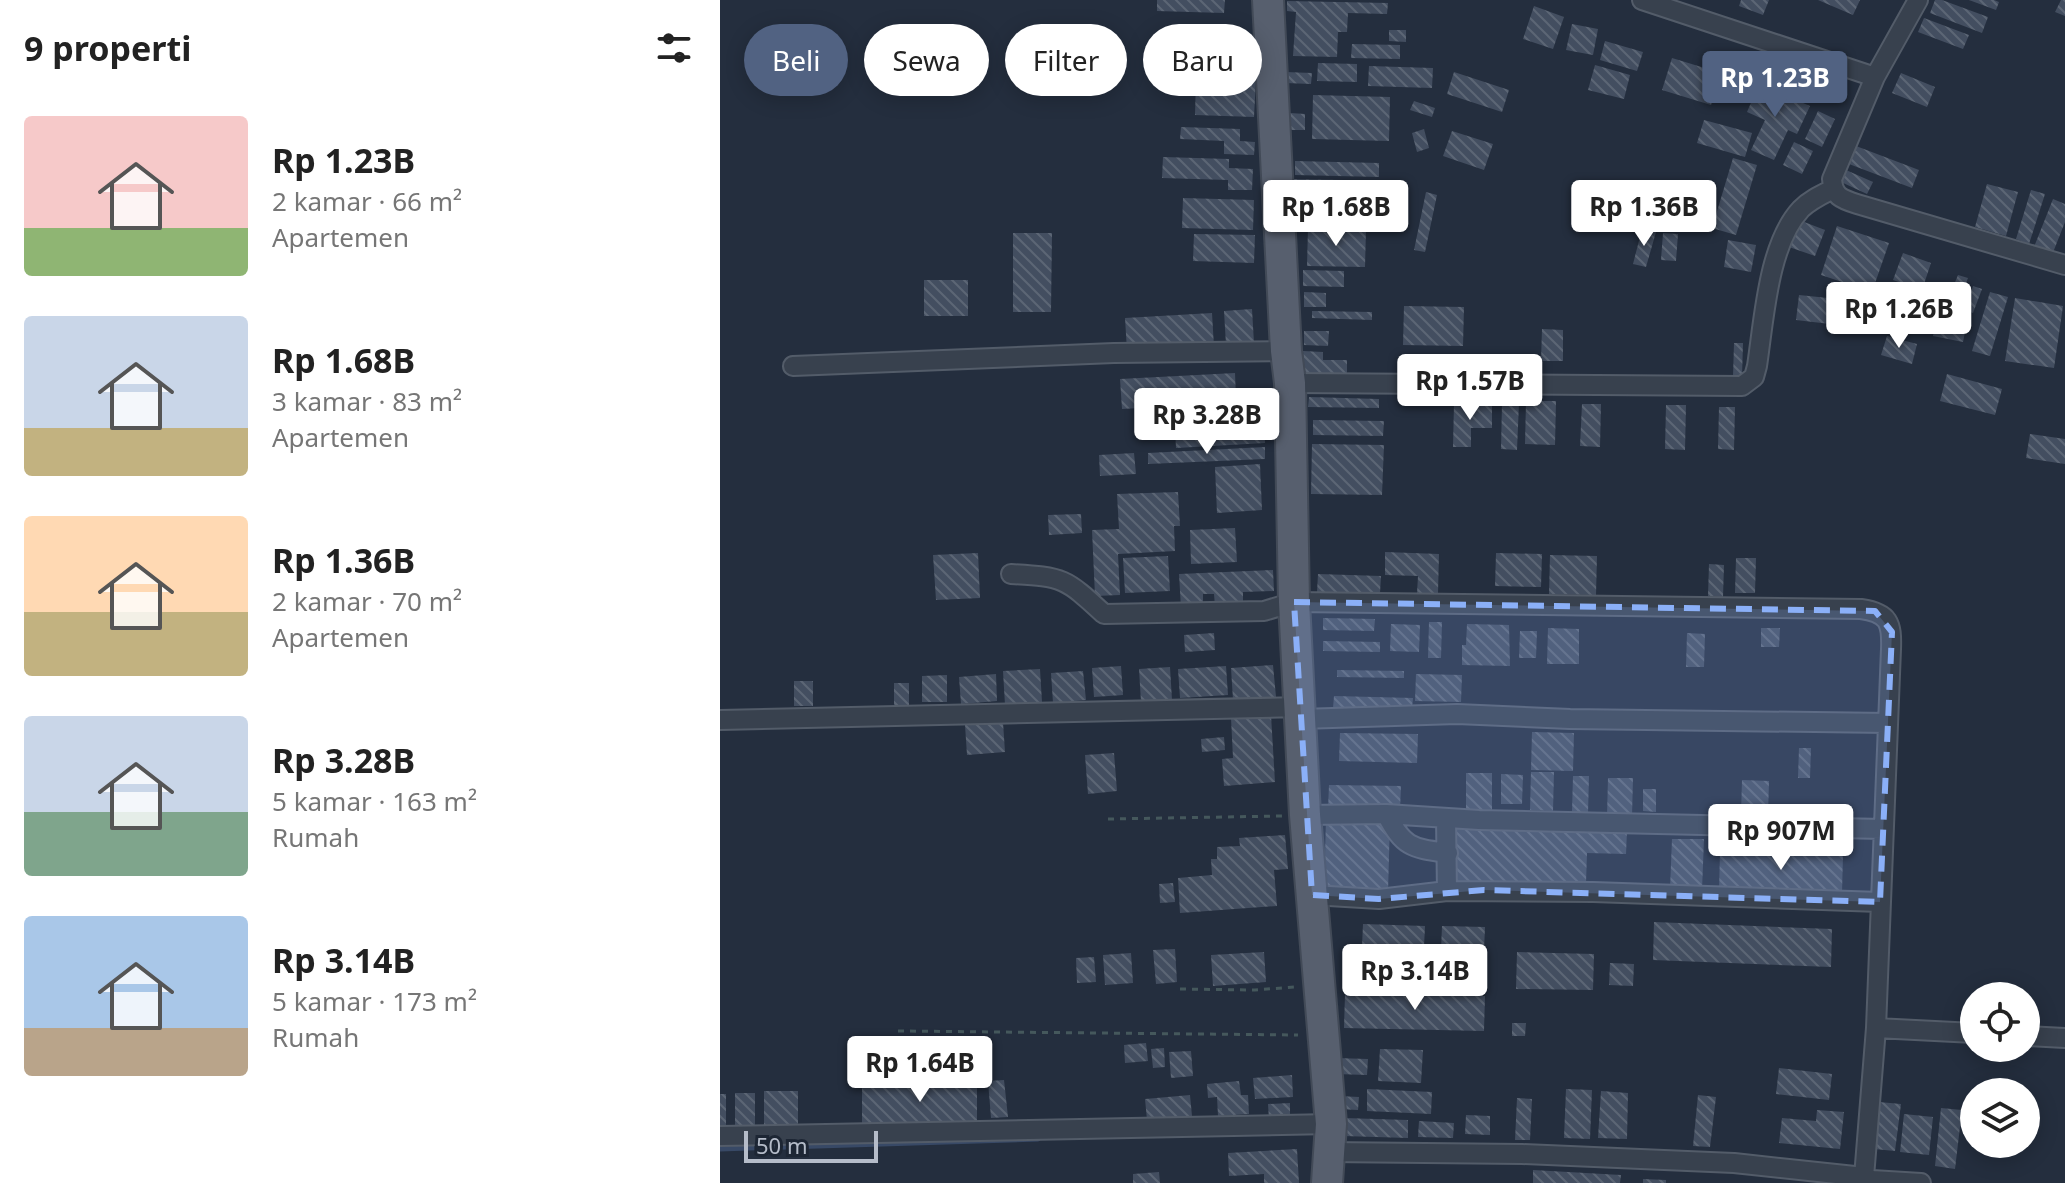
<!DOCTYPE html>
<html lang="id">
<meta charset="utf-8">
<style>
body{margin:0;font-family:"Noto Sans",sans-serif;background:#f6f6f6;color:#222;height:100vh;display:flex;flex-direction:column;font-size:30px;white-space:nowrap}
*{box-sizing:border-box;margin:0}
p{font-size:26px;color:#767676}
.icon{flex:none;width:44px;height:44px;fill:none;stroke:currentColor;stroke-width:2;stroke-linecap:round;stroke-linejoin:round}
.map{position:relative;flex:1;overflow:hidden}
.details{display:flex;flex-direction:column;background:#fff;width:720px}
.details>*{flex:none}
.guide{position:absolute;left:24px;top:24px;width:760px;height:72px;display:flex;gap:16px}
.tools{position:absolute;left:1240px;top:982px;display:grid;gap:16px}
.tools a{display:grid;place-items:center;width:80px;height:80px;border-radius:50%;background:#fff;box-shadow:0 4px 20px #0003;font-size:40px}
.scale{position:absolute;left:24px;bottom:20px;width:134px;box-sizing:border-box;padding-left:8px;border:4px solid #b5bcc9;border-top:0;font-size:22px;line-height:28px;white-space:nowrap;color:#b5bcc9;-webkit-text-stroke:6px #1d2634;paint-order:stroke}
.price{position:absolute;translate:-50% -68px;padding:0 18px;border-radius:8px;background:#fff;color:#222;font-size:26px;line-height:52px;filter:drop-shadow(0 2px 4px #0008)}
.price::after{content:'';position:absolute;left:50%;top:48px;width:24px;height:18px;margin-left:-12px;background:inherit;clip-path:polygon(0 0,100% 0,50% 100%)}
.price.selected{background:#516282;color:#fff}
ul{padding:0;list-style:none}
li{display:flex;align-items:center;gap:24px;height:200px;padding:0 24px}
li span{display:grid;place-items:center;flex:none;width:224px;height:160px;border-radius:8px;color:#555}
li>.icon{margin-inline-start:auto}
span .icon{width:96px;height:96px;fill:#fffc;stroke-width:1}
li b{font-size:34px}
h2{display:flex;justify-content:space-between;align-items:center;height:96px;padding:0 24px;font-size:34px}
.pill{padding:0 28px;border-radius:36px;background:#fff;box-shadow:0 4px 20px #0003;font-size:28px;line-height:72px}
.pill.selected{background:#516282;color:#fff}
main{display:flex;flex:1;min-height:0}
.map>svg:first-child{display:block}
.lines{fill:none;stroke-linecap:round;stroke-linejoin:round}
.stream{stroke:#384966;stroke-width:5}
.building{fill:url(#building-back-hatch)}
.street-casing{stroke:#535c69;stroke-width:22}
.primary-casing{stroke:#424a57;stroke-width:34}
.path{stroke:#45585c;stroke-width:3;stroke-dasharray:6 6;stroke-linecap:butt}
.street{stroke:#38414e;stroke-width:18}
.primary{stroke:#575f6e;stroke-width:30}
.marked{fill:#8bb0f8;fill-opacity:0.2;stroke:#8bb0f8;stroke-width:6;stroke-dasharray:16 10;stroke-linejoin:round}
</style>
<main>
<section class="details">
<h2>9 properti<svg class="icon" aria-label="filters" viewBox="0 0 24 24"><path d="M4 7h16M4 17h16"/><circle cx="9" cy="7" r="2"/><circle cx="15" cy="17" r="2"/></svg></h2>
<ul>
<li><span style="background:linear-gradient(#f6c9c9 70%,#8fb573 0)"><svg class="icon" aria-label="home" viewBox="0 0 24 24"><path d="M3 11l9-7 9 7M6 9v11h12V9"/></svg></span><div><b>Rp 1.23B</b><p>2 kamar · 66 m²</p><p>Apartemen</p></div></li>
<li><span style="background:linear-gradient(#c9d6e8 70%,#c2b280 0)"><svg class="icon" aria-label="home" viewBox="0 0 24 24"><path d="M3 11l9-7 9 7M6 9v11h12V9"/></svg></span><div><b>Rp 1.68B</b><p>3 kamar · 83 m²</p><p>Apartemen</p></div></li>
<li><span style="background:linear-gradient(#ffd9b3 60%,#c2b280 0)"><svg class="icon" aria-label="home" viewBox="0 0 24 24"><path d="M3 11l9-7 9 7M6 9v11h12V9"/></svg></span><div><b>Rp 1.36B</b><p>2 kamar · 70 m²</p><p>Apartemen</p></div></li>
<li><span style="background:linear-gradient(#c9d6e8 60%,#7fa58c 0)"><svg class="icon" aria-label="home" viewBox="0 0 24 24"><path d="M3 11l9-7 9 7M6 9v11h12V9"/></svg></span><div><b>Rp 3.28B</b><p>5 kamar · 163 m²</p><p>Rumah</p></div></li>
<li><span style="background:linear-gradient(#a9c7e8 70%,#b9a48a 0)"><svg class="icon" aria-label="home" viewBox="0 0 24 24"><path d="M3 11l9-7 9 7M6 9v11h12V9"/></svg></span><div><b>Rp 3.14B</b><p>5 kamar · 173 m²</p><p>Rumah</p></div></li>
</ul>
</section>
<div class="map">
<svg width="1345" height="1183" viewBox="0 0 1345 1183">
<defs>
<pattern id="building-back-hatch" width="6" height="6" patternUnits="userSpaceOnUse" patternTransform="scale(2)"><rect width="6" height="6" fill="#434e60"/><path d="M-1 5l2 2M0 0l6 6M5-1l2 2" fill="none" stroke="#5c6675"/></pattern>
</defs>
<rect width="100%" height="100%" fill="#242e3e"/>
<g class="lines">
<path class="stream" d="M0 1149 318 1139"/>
</g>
<path class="building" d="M437 0H505L504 13 437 11Z
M1021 0H1049L1043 15 1019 6Z
M1098 0H1140L1133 15Z
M1215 0H1222L1268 17 1262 33 1210 13Z
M1249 0H1274L1279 2 1276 10Z
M1341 0H1345V16L1335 12Z
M567 1 668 3 667 14 628 13 627 32H618L617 57 573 56 576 12 567 11Z
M814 6 844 17 833 49 803 39Z
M1204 18 1249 35 1243 49 1198 32Z
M852 24 878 29 873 55 846 50Z
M452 29 525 32 524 52H532L531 79H536L534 117 475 115 476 77 447 76V66L477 67 478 50 451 49Z
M669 30H686V42L669 41Z
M885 41 923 52 917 71 880 60Z
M632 44 680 45V59L631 58Z
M952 58 1001 73 991 105 942 90Z
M598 63 637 64V82L597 81Z
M875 65 910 75 904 99 868 90Z
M649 66 713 68 712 88 648 86Z
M565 72 592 73 591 84 565 83Z
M734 72 789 90 782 112 727 94Z
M1181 73 1215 87 1207 107 1172 93Z
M1039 84 1090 106 1077 134 1068 130 1054 160 1031 150 1045 120 1027 112Z
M593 95 670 97 669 141 592 139Z
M694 101 715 108 712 117 690 110Z
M1098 111 1115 119 1102 147 1085 139Z
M570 113 585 114V130H570Z
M984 120 1032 133 1025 157 977 143Z
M461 127 520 129V141L535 142 534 155 504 154V141L460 139Z
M704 129 709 148 697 152 692 133Z
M732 131 773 144 764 170 723 156Z
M1074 142 1093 151 1082 174 1063 165Z
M1136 146 1199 170 1192 188 1129 164Z
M443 157 509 159V168L533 169 532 190H508V180L442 178Z
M1013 158 1037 165 1016 235 992 228Z
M575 161 659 163V177L575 175Z
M1126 170 1153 182 1147 194 1121 182Z
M572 179 624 180 623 204 572 203Z
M1267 184 1298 192 1286 236 1255 227Z
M955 187 971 191 967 210 950 206Z
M1311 190 1325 194 1309 244 1296 239Z
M706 192 717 195 705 252 694 250Z
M463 198 534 200 533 230 462 228Z
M1333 199 1345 204V222L1332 255 1314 247Z
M1079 220 1105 230 1095 256 1069 247Z
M1117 226 1169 243 1152 292 1101 275Z
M588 228 646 229 645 267 587 266Z
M922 229 936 232 926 267 913 264Z
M293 233H332L331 312H293Z
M943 233 958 234 956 261 941 260Z
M474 234 535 235 534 263 473 261Z
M1008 240 1036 245 1031 272 1004 267Z
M1183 253 1211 263 1202 290 1173 280Z
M583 270 624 271V287L583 286Z
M1238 275 1248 278 1236 308 1226 304Z
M204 280H248V316H204Z
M1253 286 1262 289 1253 313 1245 310Z
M584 292 606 293V307H584Z
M1270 292 1288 297 1270 356 1252 351Z
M1079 295 1147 302 1144 328 1076 320Z
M1295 298 1343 306 1334 368 1285 361Z
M1160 299 1204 305 1199 333 1156 326Z
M684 306 744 307 743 346 683 345Z
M532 309 534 343 506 345 504 311Z
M592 311 652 312V320L592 318Z
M492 313 494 347 407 351 405 318Z
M1217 317 1247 322 1243 342 1213 336Z
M822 329 843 330V361H821Z
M584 331H609L608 346 584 345Z
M1167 336 1197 344 1192 364 1161 355Z
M1014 343H1023L1022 377H1013Z
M583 351 603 352V360H627V376L585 375Z
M515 373 517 425 544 424 545 443 456 448 455 428 438 429 437 407 402 409 400 379Z
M1227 374 1282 389 1275 415 1220 401Z
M589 397 659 399V408L588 407Z
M806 401H836L835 445 805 444Z
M734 403 772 404V428H751V447H733Z
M782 403H799L797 450 781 449Z
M862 404H881L880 447 860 446Z
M946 405H966L965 450 945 449Z
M999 407H1015L1014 450 998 449Z
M593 420 664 421 663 436 593 435Z
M1310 434 1345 439V464L1306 458Z
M592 444 664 445 662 495 591 494Z
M545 447V459L428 464V453Z
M414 453 416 474 380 476 379 455Z
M540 464 542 510 497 513 495 467Z
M458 492 460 526H454L455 551 398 554 400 595 375 596 372 530 399 529 397 494Z
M361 514 362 533 329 535 328 515Z
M515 528 517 562 471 564 470 530Z
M665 552 719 554 718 593H697L698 576 665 575Z
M258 553 260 598 216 600 213 555Z
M776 553 822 554 821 587 775 586Z
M830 555 877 556 876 595 829 594Z
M448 556 450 591 405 593 403 558Z
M1016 558H1036L1035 593H1015Z
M989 564 1004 565 1003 597 988 596Z
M553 570 554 591 523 592V604L495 606 494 594H483V607L461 608 459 574Z
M598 574 661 576 660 593 597 592Z
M603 618 655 619 654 631 603 630Z
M709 622H722L721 658H708Z
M671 624 700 625 699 652 670 651Z
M747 624 789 625 790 666 742 665V645H746Z
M828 628 859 629V664H827Z
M1041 628H1060L1059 647H1041Z
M800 631H817L816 658H799Z
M494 633 495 650 465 652 464 635Z
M967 633 985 634 984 667H966Z
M603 641 660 642V652L603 651Z
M553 665 556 697 513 700 511 668Z
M401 666 403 695 374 697 372 668Z
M506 666 508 695 460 698 458 669Z
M450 667 452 700 421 702 419 669Z
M320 669 322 702 285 705 283 671Z
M617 670 684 671V678L617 677Z
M363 671 366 700 333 703 331 673Z
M276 674 277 701 241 704 239 677Z
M696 674 742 675 741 702 695 701Z
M227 675V702H202V676Z
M74 681H93V706H74Z
M174 683H189V705H174Z
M614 696 693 698 692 709 613 708Z
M551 715 555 782 504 786 502 759 513 758 511 718Z
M283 722 285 752 247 755 245 725Z
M812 732 854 733 853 771 811 770Z
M620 733 698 734 697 763 619 761Z
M504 737 505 750 482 752 481 739Z
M1079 748H1091L1090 778H1078Z
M394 753 397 791 368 794 365 755Z
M811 772H834L833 811 810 810Z
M746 773H772V811H746Z
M781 774 803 775 802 804H781Z
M853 776H869L868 813 852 812Z
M888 778H913L912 816H887Z
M1022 780 1049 781 1048 815H1021Z
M609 785 681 786 680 810 608 809Z
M923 789H936V812L923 811Z
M606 819 670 820 668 892 604 891Z
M734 826 907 830 906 854 867 853 866 883 732 881Z
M565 835 568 869 554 870 557 906 460 913 458 878 492 875 491 859H497V847L520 846 519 838Z
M952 839H984L982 890 950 889Z
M1000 851 1123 854 1122 893 999 891Z
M453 883 455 902 440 903 439 884Z
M934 922 1112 929 1111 967 933 960Z
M643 924 705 926 704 947 642 946Z
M722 926 765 927 764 951 721 950Z
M455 949 457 982 436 984 433 950Z
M544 952 546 982 493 986 491 955Z
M797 952 874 954 873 990 796 989Z
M411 953 413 983 385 985 383 955Z
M374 957 376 982 357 983 356 958Z
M890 963 914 964 913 986 889 985Z
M625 994 765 996 764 1031 624 1028Z
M792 1023H806L805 1036H792Z
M426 1043 428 1061 405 1063 404 1045Z
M444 1048 445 1067 433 1068 431 1049Z
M660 1049 703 1050 701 1083 658 1081Z
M177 1050H202V1078H177Z
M471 1051 473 1076 451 1078 449 1052Z
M616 1058 648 1059 647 1075 615 1074Z
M1059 1068 1112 1074 1109 1100 1056 1094Z
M572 1075 573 1097 535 1099 533 1078Z
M284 1080 288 1117 271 1118 268 1081Z
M519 1081 521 1095H528L529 1114 498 1116 497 1097 488 1098 487 1084Z
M142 1084H257V1125H142Z
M647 1089 712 1092 711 1114 647 1111Z
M846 1089 872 1090 870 1139 844 1138Z
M44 1091H78V1127H44Z
M881 1091 908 1093 907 1139 878 1138Z
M15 1093H35V1125L15 1126Z
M0 1094H6V1125H0Z
M470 1095 472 1116 427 1120 425 1099Z
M978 1095 996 1097 990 1147 973 1146Z
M619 1096 639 1097 638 1110 618 1109Z
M797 1098 812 1099 810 1140H795Z
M1159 1102 1181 1104 1175 1151 1154 1149Z
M570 1103V1118L549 1120 548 1104Z
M1221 1108 1242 1110 1235 1169 1215 1166Z
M1097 1110 1124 1112 1120 1149 1059 1143 1062 1118 1096 1121Z
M1184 1114 1213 1117 1209 1155 1180 1152Z
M746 1115 770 1116V1135L745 1134Z
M624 1118 688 1120V1138L623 1136Z
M699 1121 734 1123 733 1138 698 1137Z
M577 1149 579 1183H544V1174L509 1176 508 1153Z
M813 1170 901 1175 900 1183H813Z
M439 1172 440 1183H413V1174Z
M923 1179 946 1180V1183H923Z"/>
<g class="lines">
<defs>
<path id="street" d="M922 0 1155 77
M1198 0 1155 77 1112 179C1113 196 1121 199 1137 204L1345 265
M73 366 394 353 566 351
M570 383 1022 386 1034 377 1037 366C1044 320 1048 244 1081 209 1090 200 1101 195 1113 189
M291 574C344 577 345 578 384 614L544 611 574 602 1141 609C1169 613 1172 623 1171 649L1156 1028 1144 1177
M581 719 737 714 850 719 1168 723
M0 720 580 707
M666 814C684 848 692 848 728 853
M585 815 666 814 759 820 1163 829
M726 819 727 891 873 892 1160 902
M592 895 659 899 727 891
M1156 1028 1254 1033
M1306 1036 1345 1038
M0 1136 611 1124
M607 1152 802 1154 1014 1163 1144 1177 1152 1180 1201 1183"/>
<path id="primary" d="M548 0 566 351 570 383 574 602 585 815 611 1124 607 1183"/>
</defs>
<use href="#street" class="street-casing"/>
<use href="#primary" class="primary-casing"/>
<path class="path" d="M388 819 562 816
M460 989 535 990 574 987
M178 1031 578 1035"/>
<use href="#street" class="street"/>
<use href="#primary" class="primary"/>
</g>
<path class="marked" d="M574 602 1155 611 1172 632 1160 902 764 890 659 899 592 895Z"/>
</svg>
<div class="tools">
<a><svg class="icon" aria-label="locate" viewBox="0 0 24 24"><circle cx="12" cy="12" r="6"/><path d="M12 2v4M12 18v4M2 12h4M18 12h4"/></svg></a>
<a><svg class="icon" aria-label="layers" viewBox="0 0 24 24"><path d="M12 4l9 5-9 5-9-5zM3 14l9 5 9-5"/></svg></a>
</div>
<div class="scale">50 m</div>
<b class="price selected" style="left:1055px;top:119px">Rp 1.23B</b>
<b class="price" style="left:616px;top:248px">Rp 1.68B</b>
<b class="price" style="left:924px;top:248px">Rp 1.36B</b>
<b class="price" style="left:1179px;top:350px">Rp 1.26B</b>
<b class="price" style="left:750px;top:422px">Rp 1.57B</b>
<b class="price" style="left:487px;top:456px">Rp 3.28B</b>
<b class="price" style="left:1061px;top:872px">Rp 907M</b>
<b class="price" style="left:695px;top:1012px">Rp 3.14B</b>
<b class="price" style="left:200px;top:1104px">Rp 1.64B</b>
<div class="guide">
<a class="pill selected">Beli</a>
<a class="pill">Sewa</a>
<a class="pill">Filter</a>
<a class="pill">Baru</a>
</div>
</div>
</main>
